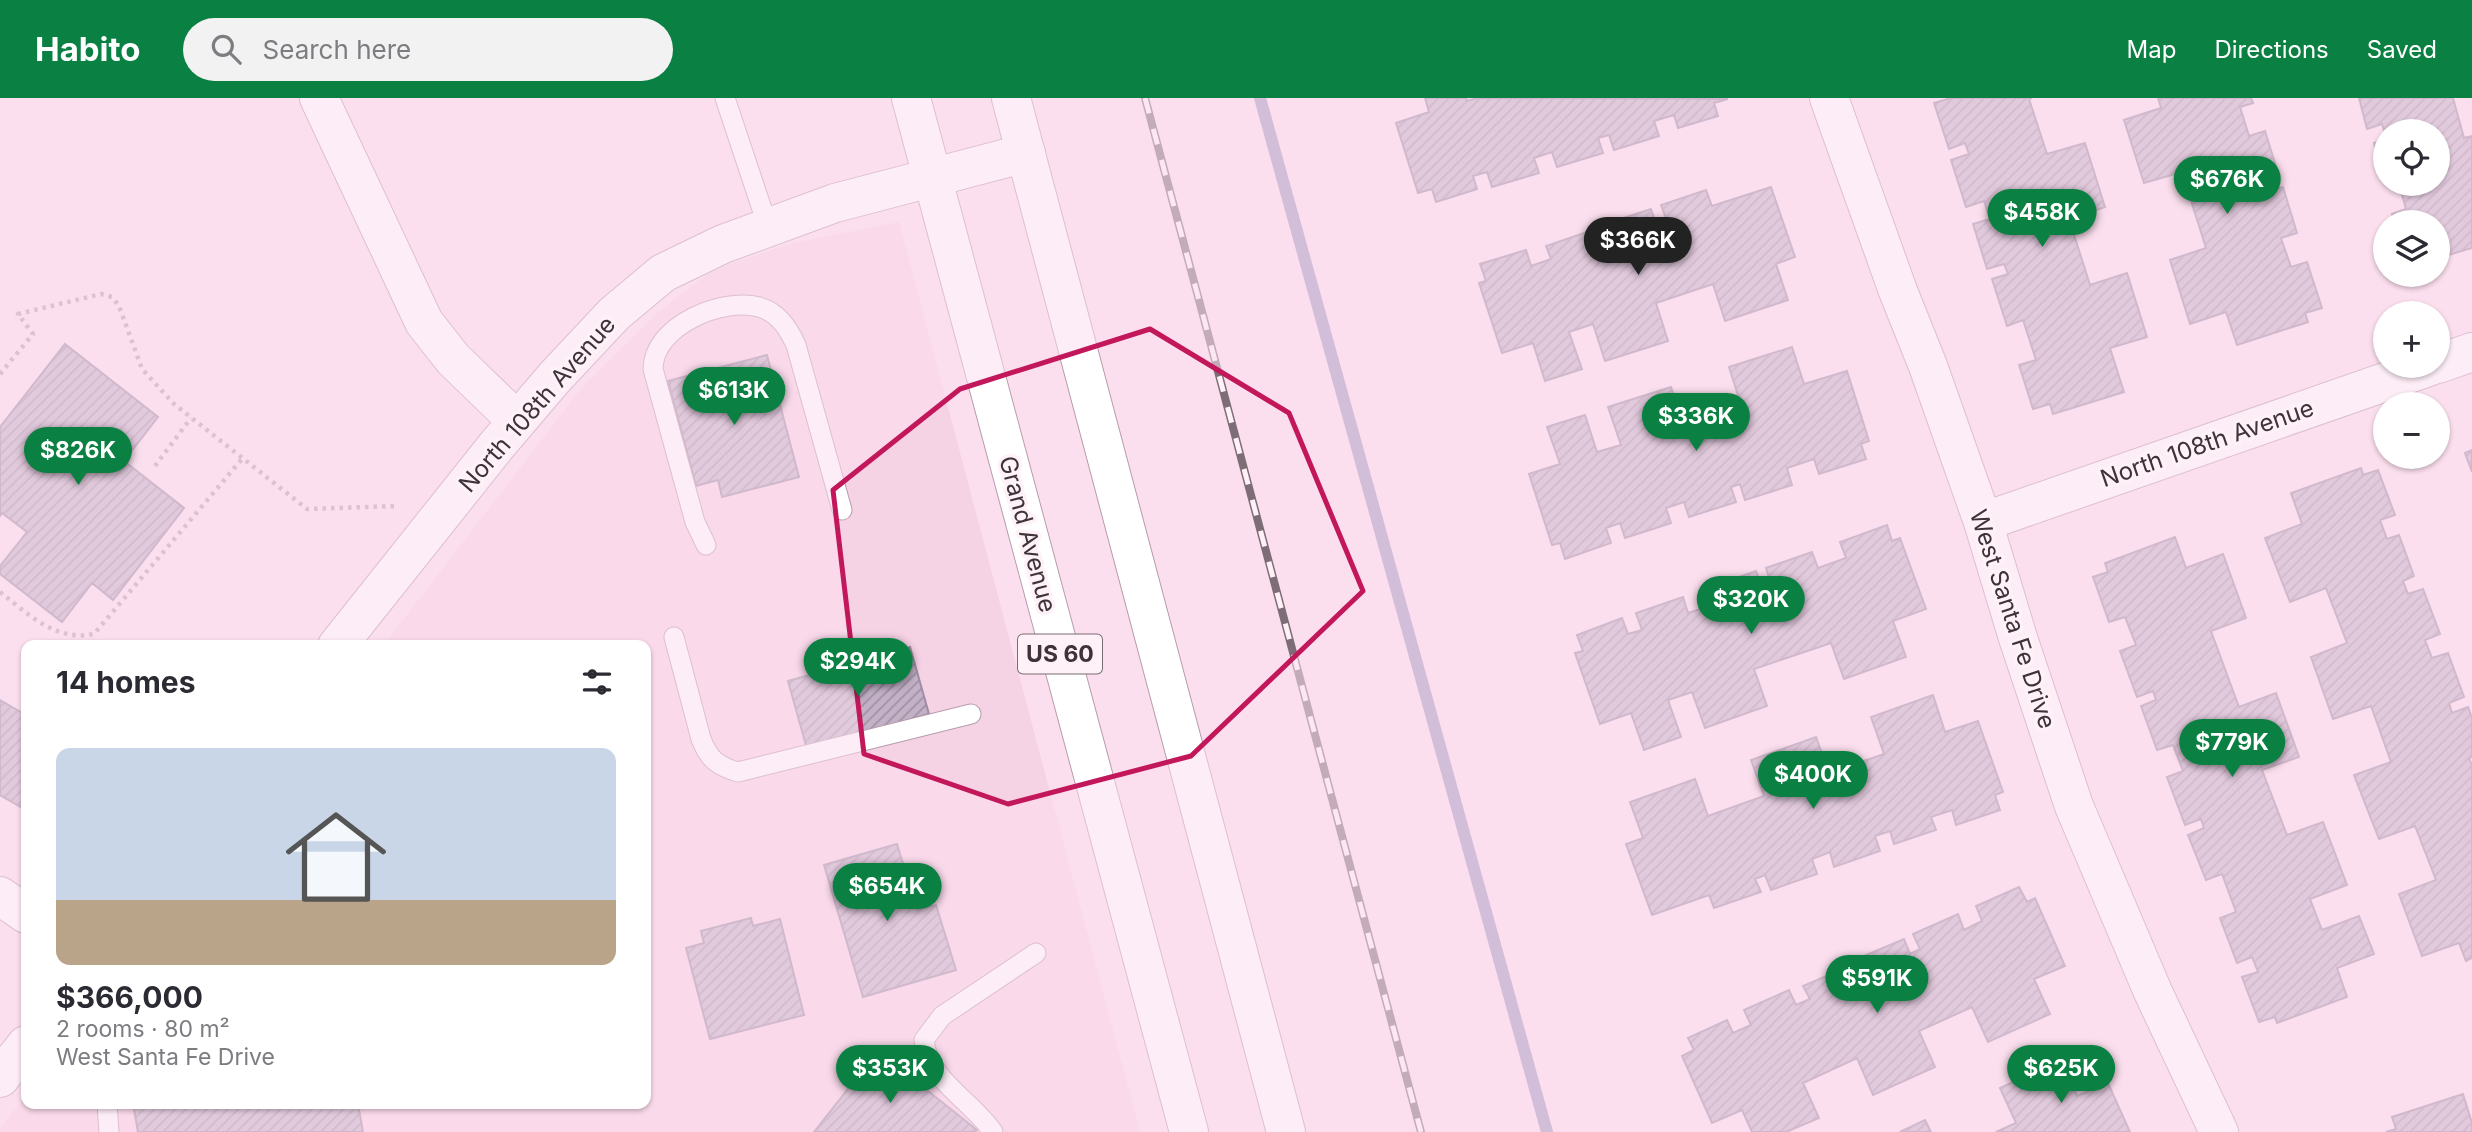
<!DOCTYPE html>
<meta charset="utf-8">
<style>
body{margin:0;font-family:Inter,sans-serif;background:#f2f2f3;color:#2b2b33;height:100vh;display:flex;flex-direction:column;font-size:26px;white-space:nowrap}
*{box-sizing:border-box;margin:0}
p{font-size:23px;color:#7c7c81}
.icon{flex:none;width:38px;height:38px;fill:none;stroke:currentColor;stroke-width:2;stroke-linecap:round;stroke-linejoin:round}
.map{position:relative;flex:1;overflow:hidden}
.panel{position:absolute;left:21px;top:542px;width:630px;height:469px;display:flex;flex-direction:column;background:#fff;border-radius:14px;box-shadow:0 2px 5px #0004}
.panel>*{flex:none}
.fabs{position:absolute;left:2373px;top:21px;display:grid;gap:14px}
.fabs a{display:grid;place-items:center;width:77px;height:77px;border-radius:50%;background:#fff;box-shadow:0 2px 5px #0004;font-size:35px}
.price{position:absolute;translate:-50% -60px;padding:0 16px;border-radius:24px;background:#0b8043;color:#fff;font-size:23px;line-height:46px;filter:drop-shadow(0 2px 4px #0008)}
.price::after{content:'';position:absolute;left:50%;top:42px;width:21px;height:16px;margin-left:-10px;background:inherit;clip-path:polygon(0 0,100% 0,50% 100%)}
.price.selected{background:#222;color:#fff}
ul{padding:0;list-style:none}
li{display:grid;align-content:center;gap:14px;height:371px;padding:0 35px}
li+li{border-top:2px solid #e1e1e2}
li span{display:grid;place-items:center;height:217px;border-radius:14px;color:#555}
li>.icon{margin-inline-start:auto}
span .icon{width:126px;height:126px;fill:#fffc;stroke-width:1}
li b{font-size:30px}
h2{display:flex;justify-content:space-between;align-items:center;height:84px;padding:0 35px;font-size:30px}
header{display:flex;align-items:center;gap:42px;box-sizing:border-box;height:98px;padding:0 35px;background:#0b8043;color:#fff}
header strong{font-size:33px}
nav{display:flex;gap:38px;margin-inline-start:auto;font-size:24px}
.search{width:490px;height:63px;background:#f2f2f3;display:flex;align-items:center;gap:18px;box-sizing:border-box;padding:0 24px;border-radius:38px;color:#7c7c81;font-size:26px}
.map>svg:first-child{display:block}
.built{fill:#f6d2e5}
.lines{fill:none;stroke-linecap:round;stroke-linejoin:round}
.stream{stroke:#a198bf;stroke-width:12}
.building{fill:url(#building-hatch);stroke:#9e8da4;stroke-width:2}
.lane-casing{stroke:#b79cab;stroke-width:21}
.street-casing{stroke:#b79cab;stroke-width:40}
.highway-casing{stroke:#b79cab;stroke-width:40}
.path{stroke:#b7a0ac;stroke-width:4.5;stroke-dasharray:3.5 5;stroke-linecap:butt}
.lane{stroke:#fff;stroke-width:19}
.street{stroke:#fff;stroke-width:38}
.highway{stroke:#fff;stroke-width:38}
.rail-casing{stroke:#7e6d76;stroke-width:8}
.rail{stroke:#fef2f8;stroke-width:5;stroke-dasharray:16;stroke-linecap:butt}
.marked{fill:none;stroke:#c2185b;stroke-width:5;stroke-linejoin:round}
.labels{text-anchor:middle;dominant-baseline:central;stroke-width:7;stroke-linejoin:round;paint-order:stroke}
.shield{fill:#fef2f8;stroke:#786c72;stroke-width:2}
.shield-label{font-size:23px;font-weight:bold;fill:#3e3339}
.street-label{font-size:24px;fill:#3e3339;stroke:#fef2f8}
</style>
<header>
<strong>Habito</strong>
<div class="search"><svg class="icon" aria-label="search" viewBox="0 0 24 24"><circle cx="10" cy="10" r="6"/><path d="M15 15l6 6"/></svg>Search here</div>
<nav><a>Map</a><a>Directions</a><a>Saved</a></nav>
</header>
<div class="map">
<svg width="2472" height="1034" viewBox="0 0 2472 1034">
<defs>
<pattern id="building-hatch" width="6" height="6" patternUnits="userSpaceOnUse" patternTransform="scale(1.75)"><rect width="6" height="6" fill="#c3b1c8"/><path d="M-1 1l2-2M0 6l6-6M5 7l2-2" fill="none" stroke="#a091a3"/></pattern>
</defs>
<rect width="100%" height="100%" fill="#fcdfee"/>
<path class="built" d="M899 124 1140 1034H0V1030L26 998V1006H646V548H383L584 287 655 217 711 173 789 146Z"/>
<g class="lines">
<path class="stream" d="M1260 0 1547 1034"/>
</g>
<path class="building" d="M1425 0H1466L1467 3 1477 0 1728 1 1714 5 1718 18 1678 30 1674 17 1654 23 1659 38 1614 52 1609 37 1598 40 1603 55 1557 69 1552 54 1534 60 1539 75 1492 89 1487 74 1473 78 1477 91 1436 104 1432 91 1418 95 1396 25 1429 14Z
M1951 0H2032L2029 1 2047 56 2085 45 2105 109 2069 121 2090 187 2127 175 2147 239 2110 250 2124 294 2053 316 2050 306 2033 311 2019 267 2036 262 2023 222 2007 228 1992 181 2008 176 2004 166 1987 171 1973 126 1990 121 1984 103 1966 109 1951 62 1969 56 1965 45 1949 51 1934 5Z
M2158 0H2251L2253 5 2240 9 2249 38 2265 33 2279 78 2263 83 2267 94 2283 89 2297 135 2281 140 2291 169 2307 164 2322 210 2305 215 2308 224 2237 247 2226 214 2190 226 2170 162 2206 150 2182 74 2144 85 2124 22 2161 10Z
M2359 0H2453L2464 40 2472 38V150L2438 160V124H2394L2392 116 2406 111 2399 86H2438V33H2385V36L2382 26 2367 31Z
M2385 42V85L2374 45Z
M1771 89 1795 159 1776 166 1788 202 1725 223 1713 186 1656 205 1668 243 1605 263 1593 226 1569 234 1582 271 1545 283 1533 245 1502 255 1479 185 1486 183 1480 166 1526 152 1531 168 1551 161 1546 148 1587 134 1592 148 1610 142 1605 126 1651 111 1656 127 1667 123 1661 107 1706 92 1712 108Z
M65 246 158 319 124 363 184 410 113 502 92 485 62 524 0 476V468L27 434 2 415 0 418V329Z
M1792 249 1804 286 1847 273 1869 343 1861 346 1866 361 1819 376 1814 361 1787 370 1792 387 1745 402 1740 386 1731 389 1736 404 1689 419 1684 404 1666 410 1671 425 1625 440 1620 425 1606 430 1611 445 1565 461 1560 445 1552 447 1529 376 1560 366 1547 329 1585 317 1597 354 1621 347 1608 309 1671 289 1684 326 1741 307 1729 269Z
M767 257 799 379 722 399 718 382 696 388 668 283Z
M2472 352V374L2465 355Z
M2361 370 2363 377 2378 372 2395 417 2380 422 2387 441 2399 437 2414 478 2403 483 2408 496 2423 491 2440 536 2425 542 2432 560 2448 555 2464 599 2449 605 2452 615 2468 609 2472 620V659L2469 660 2472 667V860L2466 863 2459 845 2422 858 2399 796 2436 782 2415 728 2379 741 2354 677 2391 664 2371 608 2333 621 2311 559 2347 545 2326 490 2290 504 2265 440 2302 426 2291 395Z
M1887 427 1892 443 1900 440 1926 511 1893 523 1906 559 1844 581 1831 545 1754 571 1767 608 1705 630 1692 594 1668 602 1681 639 1644 652 1631 615 1600 626 1575 555 1583 553 1577 537 1622 520 1628 536 1642 532 1636 515 1683 499 1688 515 1716 506 1710 489 1756 473 1762 489 1771 486 1766 470 1812 454 1818 470 1846 460 1840 444Z
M2175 439 2186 470 2223 456 2246 520 2211 533 2239 609 2276 595 2299 659 2262 672 2287 737 2323 724 2347 787 2310 801 2322 832 2359 818 2374 856 2337 870 2347 899 2277 925 2275 919 2259 924 2242 879 2258 874 2252 859 2237 865 2220 820 2236 814 2222 776 2206 782 2188 737 2204 730 2201 721 2185 727 2167 679 2183 673 2173 647 2157 652 2141 608 2156 602 2153 593 2137 599 2120 553 2136 547 2125 519 2109 524 2093 479 2108 474 2105 465Z
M910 549 929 616 807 651 788 583Z
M1933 597 1945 634 1978 623 2003 694 1995 697 2000 712 1956 727 1952 712 1931 719 1936 732 1894 746 1890 733 1875 738 1880 753 1834 769 1830 754 1812 761 1817 776 1771 792 1765 777 1755 781 1761 794 1714 810 1709 797 1652 817 1626 746 1643 740 1630 704 1695 681 1708 718 1764 698 1751 662 1816 639 1829 675 1884 656 1871 619Z
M0 602 26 617V712L0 697Z
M897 746 917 812 936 807 956 872 863 899 824 767Z
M2019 789 2027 804 2035 800 2065 868 2034 881 2050 916 1988 944 1972 909 1919 933 1935 969 1873 997 1857 960 1803 985 1819 1020 1786 1034H1752L1742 1012 1712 1025 1682 958 1694 952 1688 940 1727 922 1733 935 1751 927 1744 912 1789 892 1796 907 1810 901 1803 888 1843 871 1849 883 1867 875 1859 860 1904 841 1910 856 1920 851 1913 836 1958 816 1964 832 1982 823 1976 808Z
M751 820 753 828 780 821 804 917 710 941 686 850 704 845 701 833Z
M878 953 977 1032 975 1034H814Z
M2062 962 2077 998 2108 985 2130 1034H1996L2016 1025 2000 990Z
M2463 996 2472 1025V1034H2386L2396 1031 2392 1019Z
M133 1006H358L363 1034H138Z
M1925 1022 1931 1034H1900Z"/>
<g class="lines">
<defs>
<path id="lane" d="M725 0 768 129
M706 447 695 424 653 271C653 228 722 199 759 209 778 214 788 230 796 247L842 412
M674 539 701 641C709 661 717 668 738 674L971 616
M107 1006 109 1034
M993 1034C972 1003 927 981 924 942L942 918 1036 855"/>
<path id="street" d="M319 0 424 224 453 261 517 323
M1829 0 1898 193 1928 268 1983 424 2018 540 2074 708 2153 894 2219 1034
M2438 266 2472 254
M1983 424 2431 268
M337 548 497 347 555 279 614 216 663 175 723 146 835 105 1026 55
M0 798 26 816
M0 980 26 947"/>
<path id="highway" d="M911 0 1189 1034
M1011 0 1286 1034"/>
</defs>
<use href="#lane" class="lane-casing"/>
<use href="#street" class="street-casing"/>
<use href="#highway" class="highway-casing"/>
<path class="path" d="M0 276 33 236 18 216 101 196 112 199 119 208 142 271 174 306 307 411 398 408
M155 368 191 320
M0 494C28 516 56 544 94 536L242 361"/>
<use href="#lane" class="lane"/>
<use href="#street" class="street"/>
<use href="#highway" class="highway"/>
<defs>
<path id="rail" d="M1145 0 1421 1034"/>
</defs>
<use href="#rail" class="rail-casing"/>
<use href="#rail" class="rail"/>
</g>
<path d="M0 0H2472V1034H0ZM1150 231 1289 315 1363 493 1191 658 1008 706 864 656 833 392 960 291Z" fill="#fcdfee" fill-opacity=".55" fill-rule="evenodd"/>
<path class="marked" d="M1150 231 1289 315 1363 493 1191 658 1008 706 864 656 833 392 960 291Z"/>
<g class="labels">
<rect class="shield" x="1018" y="536.5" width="84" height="39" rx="5"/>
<g class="shield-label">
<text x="1060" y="556">US 60</text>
</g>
<g class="street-label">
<text transform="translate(537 306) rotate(-49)">North 108th Avenue</text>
<text transform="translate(2207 345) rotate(-19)">North 108th Avenue</text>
<text transform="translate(1028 436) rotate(75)">Grand Avenue</text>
<text transform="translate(2013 521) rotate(72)">West Santa Fe Drive</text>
</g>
</g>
</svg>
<div class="fabs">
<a><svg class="icon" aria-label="locate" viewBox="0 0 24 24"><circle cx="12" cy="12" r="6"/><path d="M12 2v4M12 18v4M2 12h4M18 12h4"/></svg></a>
<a><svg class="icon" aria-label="layers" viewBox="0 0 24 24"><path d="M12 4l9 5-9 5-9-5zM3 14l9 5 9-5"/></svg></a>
<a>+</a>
<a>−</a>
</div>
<b class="price" style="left:2227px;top:118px">$676K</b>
<b class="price" style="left:2042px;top:151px">$458K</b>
<b class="price selected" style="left:1638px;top:179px">$366K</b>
<b class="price" style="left:734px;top:329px">$613K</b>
<b class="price" style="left:1696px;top:355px">$336K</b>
<b class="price" style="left:78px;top:389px">$826K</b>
<b class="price" style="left:1751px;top:538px">$320K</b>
<b class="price" style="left:858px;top:600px">$294K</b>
<b class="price" style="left:2232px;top:681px">$779K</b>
<b class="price" style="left:1813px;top:713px">$400K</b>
<b class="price" style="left:887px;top:825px">$654K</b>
<b class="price" style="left:1877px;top:917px">$591K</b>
<b class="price" style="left:890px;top:1007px">$353K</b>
<b class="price" style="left:2061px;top:1007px">$625K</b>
<section class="panel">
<h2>14 homes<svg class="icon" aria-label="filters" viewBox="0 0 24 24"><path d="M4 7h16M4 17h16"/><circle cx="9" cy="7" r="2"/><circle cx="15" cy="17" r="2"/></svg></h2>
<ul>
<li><span style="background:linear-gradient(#c9d6e8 70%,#b9a48a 0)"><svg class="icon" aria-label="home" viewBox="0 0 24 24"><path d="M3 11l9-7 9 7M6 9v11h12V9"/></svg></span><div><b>$366,000</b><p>2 rooms · 80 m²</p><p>West Santa Fe Drive</p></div></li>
</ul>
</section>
</div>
